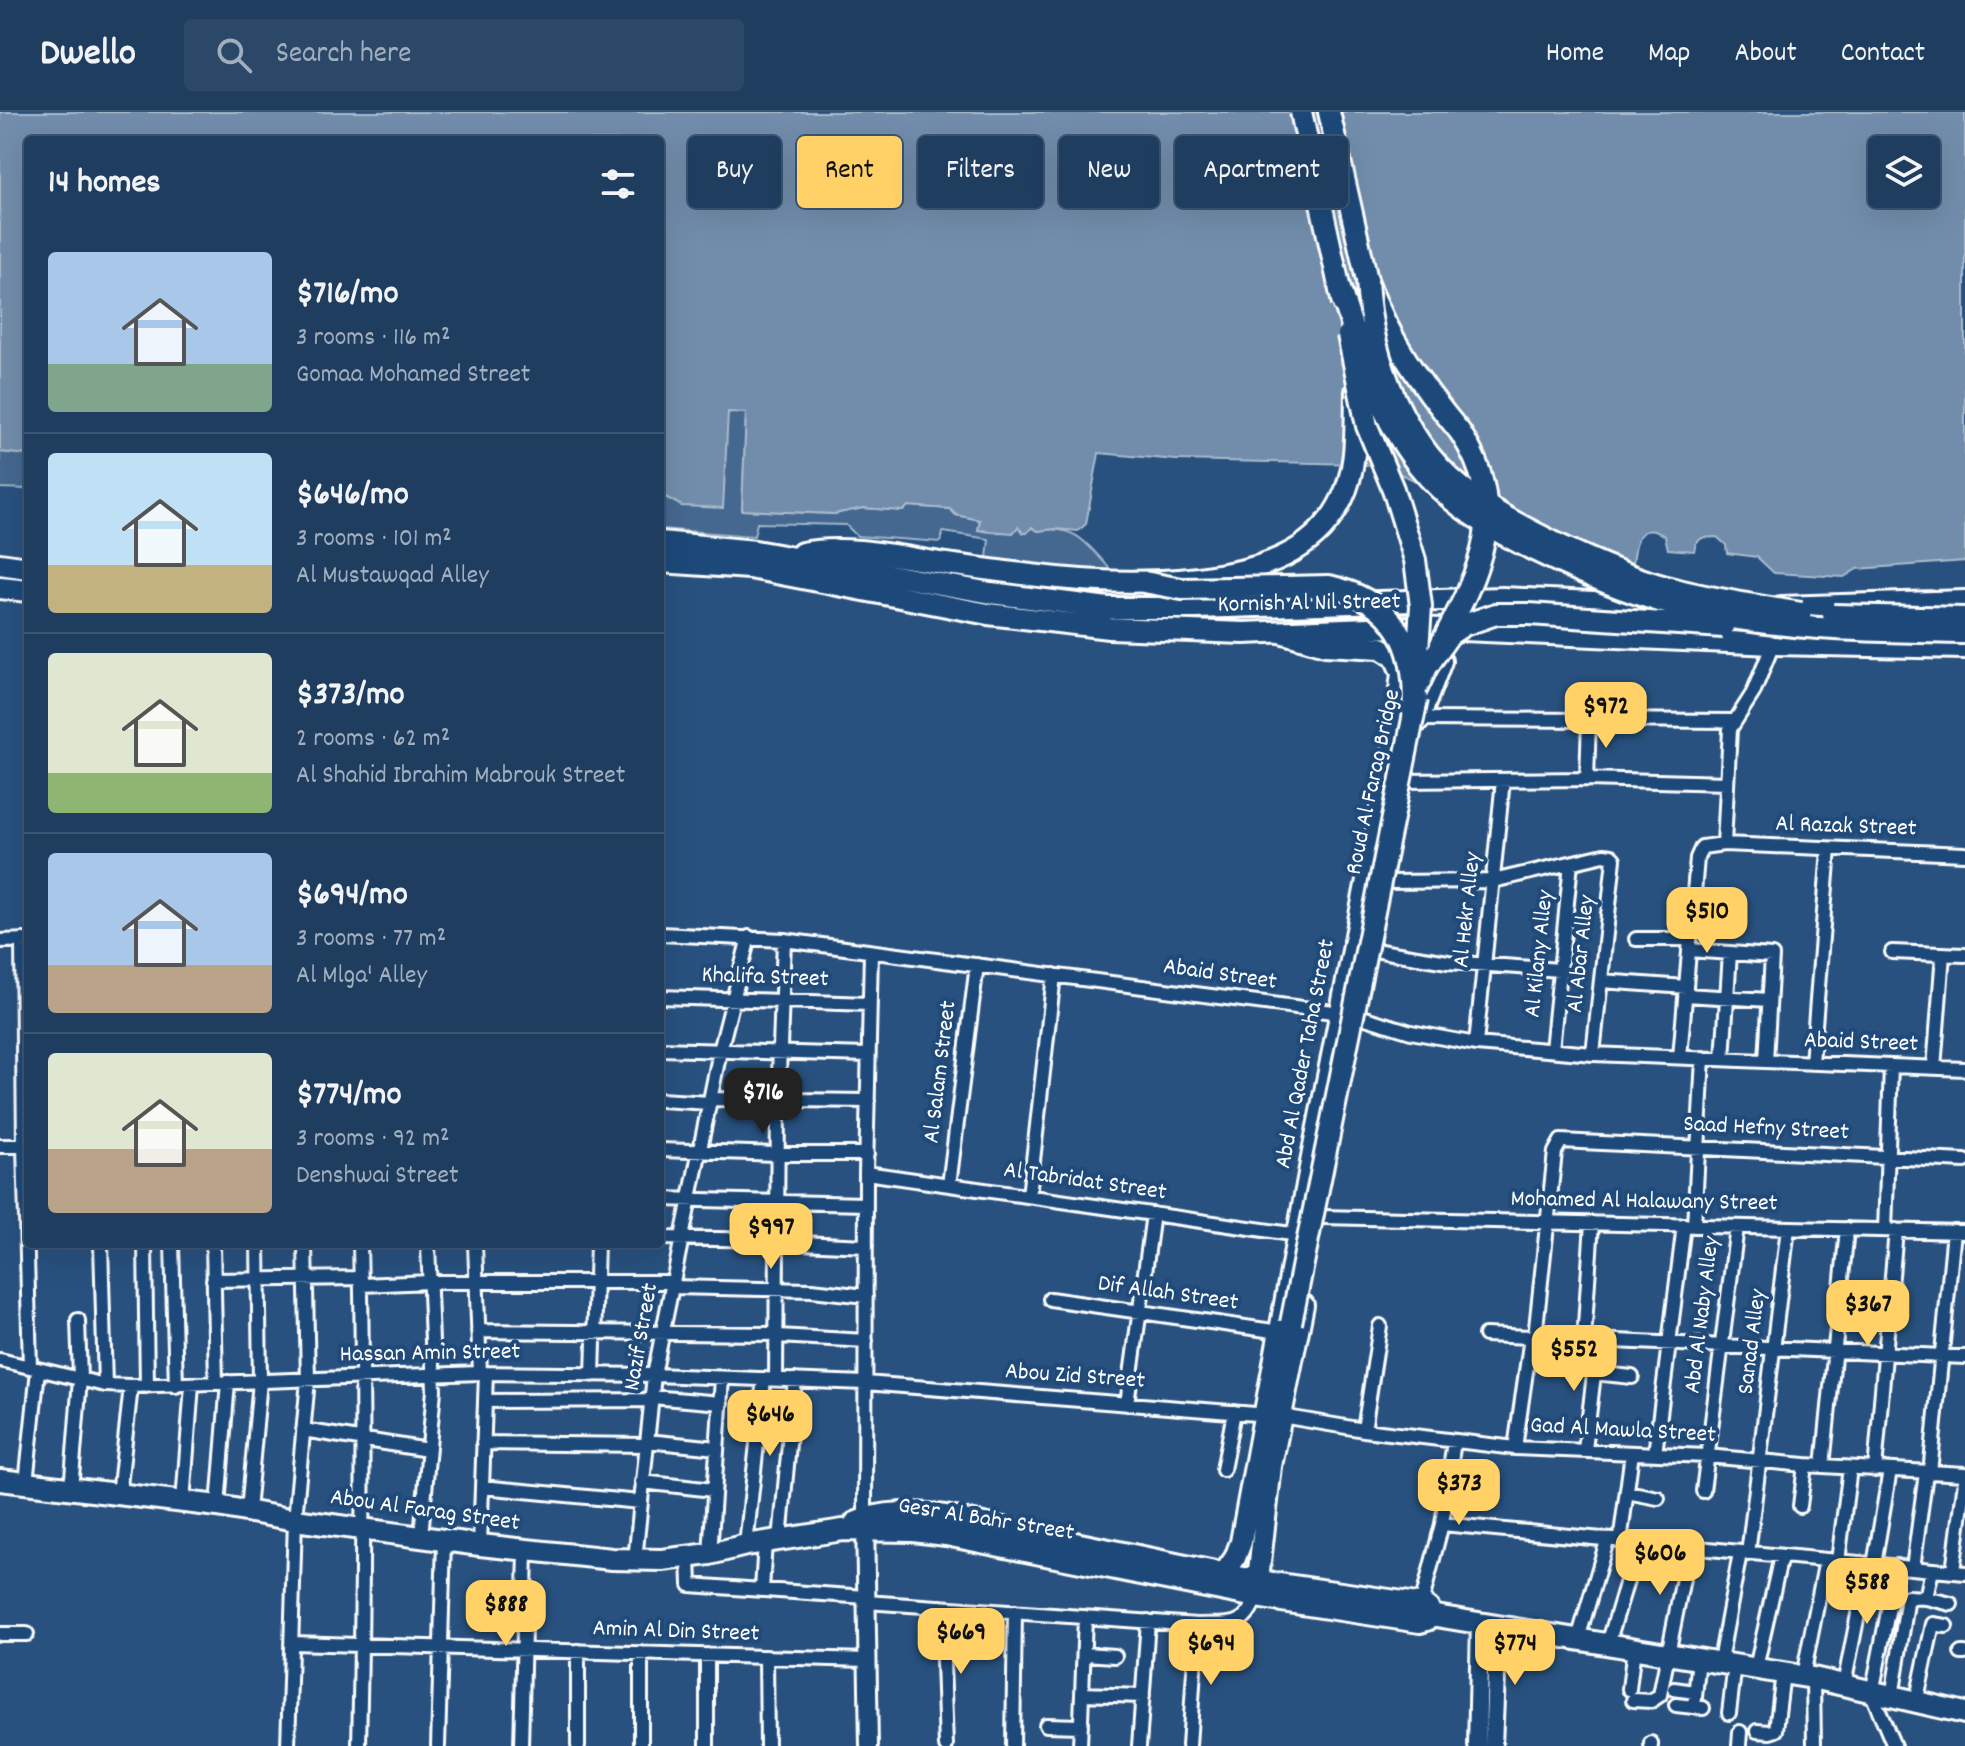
<!DOCTYPE html>
<meta charset="utf-8">
<style>
body{margin:0;font-family:Dekko,sans-serif;background:#2b4868;color:#f1f3f6;height:100vh;display:flex;flex-direction:column;font-size:30px;white-space:nowrap}
*{box-sizing:border-box;margin:0}
p{font-size:26px;color:#a1aebd}
.icon{flex:none;width:44px;height:44px;fill:none;stroke:currentColor;stroke-width:2;stroke-linecap:round;stroke-linejoin:round}
.map{position:relative;flex:1;overflow:hidden}
.side{position:absolute;left:24px;top:24px;width:640px;height:1112px;display:flex;flex-direction:column;background:#1e3d5f;border-radius:8px;box-shadow:0 8px 32px #0002,0 0 0 2px #3c5674}
.side>*{flex:none}
.guide{position:absolute;left:688px;top:24px;width:760px;height:72px;display:flex;gap:16px}
.tools{position:absolute;left:1868px;top:24px;display:grid;gap:16px}
.tools a{display:grid;place-items:center;width:72px;height:72px;border-radius:8px;background:#1e3d5f;box-shadow:0 8px 32px #0002,0 0 0 2px #3c5674;font-size:40px}
.price{position:absolute;translate:-50% -68px;padding:0 18px;border-radius:16px;background:#ffd166;color:#111;font-size:26px;line-height:52px;filter:drop-shadow(0 2px 4px #0008)}
.price::after{content:'';position:absolute;left:50%;top:48px;width:24px;height:18px;margin-left:-12px;background:inherit;clip-path:polygon(0 0,100% 0,50% 100%)}
.price.selected{background:#222;color:#fff}
ul{padding:0;list-style:none}
li{display:flex;align-items:center;gap:24px;height:200px;padding:0 24px}
li+li{border-top:2px solid #3c5674}
li span{display:grid;place-items:center;flex:none;width:224px;height:160px;border-radius:8px;color:#555}
li>.icon{margin-inline-start:auto}
span .icon{width:96px;height:96px;fill:#fffc;stroke-width:1}
li b{font-size:34px}
h2{display:flex;justify-content:space-between;align-items:center;height:96px;padding:0 24px;font-size:34px}
.chip{padding:0 28px;border-radius:8px;background:#1e3d5f;box-shadow:0 8px 32px #0002,0 0 0 2px #3c5674;font-size:28px;line-height:72px}
.chip.selected{background:#ffd166;color:#111}
header{display:flex;align-items:center;gap:48px;box-sizing:border-box;height:112px;padding:0 40px;background:#1e3d5f;border-bottom:2px solid #3c5674}
header strong{font-size:38px}
nav{display:flex;gap:44px;margin-inline-start:auto;font-size:28px}
.search{width:560px;height:72px;background:#2b4868;display:flex;align-items:center;gap:20px;box-sizing:border-box;padding:0 28px;border-radius:8px;color:#a1aebd;font-size:30px}
.map>svg:first-child{display:block}
.green{fill:#446890;stroke:#a2b4c8;stroke-width:2}
.water{fill:#718dab;stroke:#aabbcd;stroke-width:2;fill-rule:evenodd}
.lines{fill:none;stroke-linecap:round;stroke-linejoin:round}
.minor-casing{stroke:#fff;stroke-width:18}
.tertiary-casing{stroke:#fff;stroke-width:22}
.primary-casing{stroke:#fff;stroke-width:26}
.trunk-casing{stroke:#fff;stroke-width:26}
.minor{stroke:#1f4a7a;stroke-width:12}
.tertiary{stroke:#1f4a7a;stroke-width:16}
.primary{stroke:#1f4a7a;stroke-width:20}
.trunk{stroke:#1f4a7a;stroke-width:20}
.primary-bridge-casing{stroke:#fff;stroke-width:26;stroke-linecap:butt}
.trunk-bridge-casing{stroke:#fff;stroke-width:26;stroke-linecap:butt}
.primary-bridge{stroke:#1f4a7a;stroke-width:20}
.trunk-bridge{stroke:#1f4a7a;stroke-width:20}
.labels{text-anchor:middle;dominant-baseline:central;stroke-width:8;stroke-linejoin:round;paint-order:stroke}
.street-label{font-size:24px;fill:#fff;stroke:#1f4a7a}
</style>
<header>
<strong>Dwello</strong>
<div class="search"><svg class="icon" aria-label="search" viewBox="0 0 24 24"><circle cx="10" cy="10" r="6"/><path d="M15 15l6 6"/></svg>Search here</div>
<nav><a>Home</a><a>Map</a><a>About</a><a>Contact</a></nav>
</header>
<div class="map">
<svg width="1965" height="1634" viewBox="0 0 1965 1634">
<rect width="100%" height="100%" fill="#28517f"/>
<filter id="ink" filterUnits="userSpaceOnUse"><feTurbulence type="fractalNoise" baseFrequency=".0125" numOctaves="2"/><feDisplacementMap in="SourceGraphic" scale="16" xChannelSelector="R" yChannelSelector="G"/><feConvolveMatrix kernelMatrix="1 2 1 2 8 2 1 2 1" color-interpolation-filters="sRGB"/></filter>
<g filter="url(#ink)">
<path class="green" d="M727 300 746 301 742 398 834 402 863 396 903 399 908 394 950 397 956 403 980 408 978 418C991 421 1007 422 1018 415L1022 418 1032 415 1038 419C1077 411 1089 435 1113 460L1012 451 987 446 989 427 943 420 941 430 857 424 846 413 757 411 754 424 660 417V382L682 394Z
M0 340 28 343V377L0 376Z"/>
<path class="water" d="M0 0H1965V449L1857 457 1844 465 1774 461 1757 445 1727 441 1726 433 1717 425 1702 426 1696 431 1694 439 1668 437 1665 424C1637 407 1635 432 1633 453L1524 443C1484 434 1457 394 1423 373 1403 361 1381 355 1358 352L1176 348 1099 341 1086 412 1078 419 1055 417 1038 419 1032 415 1027 421H1023L1018 415 1013 421 978 418 980 408 956 403 950 397 908 394 903 399 863 396 834 402 742 398 746 301 728 300 723 396 682 394 660 382V28H28V343L0 340ZM1882 38H1926V82H1882Z"/>
<g class="lines">
<defs>
<path id="minor" d="M1418 607 1732 609
M1587 667 1589 608
M1405 669 1587 667 1727 671
M1724 732 1730 617 1753 581 1773 532
M1386 770 1493 769 1604 743 1611 744 1614 747 1593 942
M660 822 784 828 1341 901 1362 905 1411 920 1476 932 1593 942 1965 957
M1636 827H1690
M22 828 24 1034 30 1255
M0 829 28 828
M1374 838 1448 850 1560 858
M1689 838 1772 844 1766 949
M1892 840 1965 843
M1601 869 1686 875
M1685 883 1769 888
M660 885 869 892
M1476 932 1503 668
M660 937 868 943
M1552 938 1571 751
M1680 945 1697 746 1702 735 1724 732 1965 742
M1723 947 1730 841
M1812 951 1829 737
M1934 956 1943 842
M711 987 868 989
M660 988 710 991
M0 1034H24
M660 1038 777 1042H867
M866 1061 1298 1123
M949 1073 977 853
M1029 1084 1054 863
M660 1087 866 1092
M1322 1105 1965 1120
M1694 1114 1703 946
M1885 1118 1891 954
M660 1126 779 1128
M779 1130 866 1134
M101 1132 105 1273
M145 1132 147 1274
M172 1132 176 1274
M213 1132 216 1271
M475 1132 480 1261
M213 1168 361 1166
M362 1173 429 1170H674
M673 1175 812 1178 866 1184
M1050 1187 1280 1220
M478 1219 778 1222
M1485 1223 1965 1245
M778 1224 866 1229
M1535 1225 1555 1040 1561 1029 1965 1049
M1584 1228 1592 1111
M0 1248 105 1273 131 1274 480 1261 654 1263 865 1271 1281 1304 1364 1318 1515 1336 1707 1344 1805 1353 1965 1362
M1594 1261 1632 1265
M593 1263 597 1132
M776 1268 778 989 784 828
M652 1285 721 1291
M485 1289 652 1288
M1127 1292 1153 1102
M303 1318 428 1338
M1364 1318 1380 1214
M647 1329 717 1336
M483 1331 647 1333
M1515 1336 1531 1225
M1585 1338 1598 1228
M1655 1342 1684 1113
M1823 1354 1847 1117
M1223 1358 1234 1300
M1875 1358 1896 1118
M1930 1361 1954 1119
M642 1370 713 1378
M26 1371 38 1258
M482 1375 640 1390
M71 1378 80 1267 78 1208
M1703 1379 1737 1115
M1627 1380 1658 1386
M119 1383 131 1274
M183 1390 192 1273
M218 1394 228 1270
M1800 1394 1805 1353
M248 1399 260 1269 258 1132
M865 1406 866 1061 871 840
M1442 1412 1965 1461
M421 1425 434 1278 428 1132
M780 1428 795 1268
M1620 1430 1632 1341
M480 1433 486 1261
M746 1433 764 1267
M710 1442 722 1266
M1748 1442 1788 1116
M689 1445 690 1473 866 1485
M635 1448 654 1263 720 939 749 825
M1838 1449 1850 1356
M1874 1453 1890 1358
M1913 1456 1926 1361
M1953 1459 1965 1369
M762 1478 765 1430
M1926 1486 1951 1492
M866 1490 1197 1513C1227 1512 1245 1518 1256 1485
M1421 1493 1442 1412 1454 1329
M941 1495 946 1634
M0 1522H27
M1578 1527 1607 1429
M292 1531 867 1548
M1608 1532 1638 1432
M578 1539V1634
M641 1541V1634
M1961 1541H1965
M1084 1542 1115 1544
M766 1545 767 1634
M1720 1549 1740 1441
M1756 1556 1781 1444
M1803 1564 1826 1448
M1813 1566 1814 1634
M1844 1573 1868 1452
M1629 1577 1634 1536
M1674 1577 1695 1580
M1871 1580 1894 1634
M1872 1581 1897 1454
M1082 1582 1143 1584
M1892 1585 1908 1485 1926 1486 1932 1458
M1633 1588 1651 1589 1660 1583 1689 1436
M1916 1591 1933 1512 1946 1514
M1676 1593 1703 1596
M1694 1595 1699 1546
M1729 1601 1735 1552
M1046 1613 1081 1614
M1757 1619 1770 1620 1776 1618 1783 1561
M288 1634 295 1408 308 1268 305 1132
M359 1634C363 1466 364 1299 360 1132
M438 1634 444 1428
M521 1634 526 1439
M707 1634V1543
M1013 1634 1015 1500
M1080 1634 1085 1505
M1139 1634 1148 1509
M1189 1634 1197 1513
M1651 1634V1631
M1739 1634 1740 1620"/>
<path id="tertiary" d="M865 1408 869 1634
M1477 1634 1480 1511
M1493 1634 1498 1514"/>
<path id="primary" d="M1329 0 1367 168C1388 226 1421 273 1460 320
M1418 609 1441 549
M0 1368 218 1394 295 1408 480 1433 612 1447 662 1448 710 1442 746 1433 843 1418 913 1419 946 1423 1256 1485 1420 1510 1427 1508 1430 1503 1813 1566 1965 1601
M855 1411C882 1398 916 1400 945 1404L1258 1469 1424 1493 1429 1497 1430 1503
M1223 1463 1235 1446 1241 1430 1313 1040 1393 637 1402 561 1395 545 1381 536 1325 533 1280 520
M1256 1485 1271 1354 1303 1193"/>
<path id="trunk" d="M660 430 755 439 991 481 1108 496H1196L1502 486 1661 493
M802 441C850 432 900 445 947 452 1039 465 1131 479 1224 462 1273 454 1319 435 1342 387 1358 354 1355 316 1356 280
M660 450 750 456 988 502 1109 516 1244 521 1396 515 1773 532 1965 536
M0 452 28 456
M0 476 28 479
M1781 495 1965 489"/>
</defs>
<use href="#minor" class="minor-casing"/>
<use href="#tertiary" class="tertiary-casing"/>
<use href="#primary" class="primary-casing"/>
<use href="#trunk" class="trunk-casing"/>
<use href="#minor" class="minor"/>
<use href="#tertiary" class="tertiary"/>
<use href="#primary" class="primary"/>
<use href="#trunk" class="trunk"/>
<defs>
<path id="primary-bridge" d="M1301 0 1343 192
M1348 223 1367 314 1393 377 1415 448 1421 494 1416 568
M1441 532C1480 458 1511 398 1460 320
M1291 1211 1417 587"/>
<path id="trunk-bridge" d="M1367 168C1371 248 1405 337 1473 384 1499 403 1529 418 1557 432 1593 449 1631 466 1670 476 1713 487 1757 494 1801 501
M1340 177C1360 239 1377 301 1418 353 1450 394 1494 419 1540 441 1589 465 1640 486 1693 498 1781 519 1875 519 1965 521
M1144 470 1182 477 1329 474C1396 489 1418 535 1413 601
M1833 503 1965 506
M1415 580 1427 555 1449 523 1464 513 1496 502H1529L1723 515"/>
</defs>
<use href="#primary-bridge" class="primary-bridge-casing"/>
<use href="#trunk-bridge" class="trunk-bridge-casing"/>
<use href="#primary-bridge" class="primary-bridge"/>
<use href="#trunk-bridge" class="trunk-bridge"/>
</g>
</g>
<g class="labels">
<g class="street-label">
<text transform="translate(1309 492) rotate(-1)">Kornish Al Nil Street</text>
<text transform="translate(1374 670) rotate(-78)">Roud Al Farag Bridge</text>
<text transform="translate(1846 715) rotate(2)">Al Razak Street</text>
<text transform="translate(1468 798) rotate(-84)">Al Hekr Alley</text>
<text transform="translate(1540 842) rotate(-84)">Al Kilany Alley</text>
<text transform="translate(1582 842) rotate(-84)">Al Abar Alley</text>
<text transform="translate(1220 863) rotate(8)">Abaid Street</text>
<text transform="translate(765 866) rotate(2)">Khalifa Street</text>
<text transform="translate(1861 931) rotate(2)">Abaid Street</text>
<text transform="translate(1306 942) rotate(-79)">Abd Al Qader Taha Street</text>
<text transform="translate(941 960) rotate(-83)">Al Salam Street</text>
<text transform="translate(1766 1017) rotate(3)">Saad Hefny Street</text>
<text transform="translate(1085 1070) rotate(8)">Al Tabridat Street</text>
<text transform="translate(1644 1090) rotate(1)">Mohamed Al Halawany Street</text>
<text transform="translate(1168 1182) rotate(8)">Dif Allah Street</text>
<text transform="translate(1703 1203) rotate(-83)">Abd Al Naby Alley</text>
<text transform="translate(642 1225) rotate(-80)">Nazif Street</text>
<text transform="translate(1753 1230) rotate(-83)">Sanad Alley</text>
<text transform="translate(430 1242) rotate(-1)">Hassan Amin Street</text>
<text transform="translate(1075 1265) rotate(4)">Abou Zid Street</text>
<text transform="translate(1623 1319) rotate(3)">Gad Al Mawla Street</text>
<text transform="translate(425 1399) rotate(8)">Abou Al Farag Street</text>
<text transform="translate(986 1408) rotate(9)">Gesr Al Bahr Street</text>
<text transform="translate(676 1520) rotate(2)">Amin Al Din Street</text>
</g>
</g>
</svg>
<div class="tools">
<a><svg class="icon" aria-label="layers" viewBox="0 0 24 24"><path d="M12 4l9 5-9 5-9-5zM3 14l9 5 9-5"/></svg></a>
</div>
<b class="price" style="left:1606px;top:638px">$972</b>
<b class="price" style="left:1707px;top:843px">$510</b>
<b class="price selected" style="left:763px;top:1024px">$716</b>
<b class="price" style="left:771px;top:1159px">$997</b>
<b class="price" style="left:1868px;top:1236px">$367</b>
<b class="price" style="left:1574px;top:1281px">$552</b>
<b class="price" style="left:770px;top:1346px">$646</b>
<b class="price" style="left:1459px;top:1415px">$373</b>
<b class="price" style="left:1660px;top:1485px">$606</b>
<b class="price" style="left:1867px;top:1514px">$588</b>
<b class="price" style="left:506px;top:1536px">$888</b>
<b class="price" style="left:961px;top:1564px">$669</b>
<b class="price" style="left:1211px;top:1575px">$694</b>
<b class="price" style="left:1515px;top:1575px">$774</b>
<div class="guide">
<a class="chip">Buy</a>
<a class="chip selected">Rent</a>
<a class="chip">Filters</a>
<a class="chip">New</a>
<a class="chip">Apartment</a>
</div>
<section class="side">
<h2>14 homes<svg class="icon" aria-label="filters" viewBox="0 0 24 24"><path d="M4 7h16M4 17h16"/><circle cx="9" cy="7" r="2"/><circle cx="15" cy="17" r="2"/></svg></h2>
<ul>
<li><span style="background:linear-gradient(#a9c7e8 70%,#7fa58c 0)"><svg class="icon" aria-label="home" viewBox="0 0 24 24"><path d="M3 11l9-7 9 7M6 9v11h12V9"/></svg></span><div><b>$716/mo</b><p>3 rooms · 116 m²</p><p>Gomaa Mohamed Street</p></div></li>
<li><span style="background:linear-gradient(#bfe0f5 70%,#c2b280 0)"><svg class="icon" aria-label="home" viewBox="0 0 24 24"><path d="M3 11l9-7 9 7M6 9v11h12V9"/></svg></span><div><b>$646/mo</b><p>3 rooms · 101 m²</p><p>Al Mustawqad Alley</p></div></li>
<li><span style="background:linear-gradient(#dfe7d0 75%,#8fb573 0)"><svg class="icon" aria-label="home" viewBox="0 0 24 24"><path d="M3 11l9-7 9 7M6 9v11h12V9"/></svg></span><div><b>$373/mo</b><p>2 rooms · 62 m²</p><p>Al Shahid Ibrahim Mabrouk Street</p></div></li>
<li><span style="background:linear-gradient(#a9c7e8 70%,#b9a48a 0)"><svg class="icon" aria-label="home" viewBox="0 0 24 24"><path d="M3 11l9-7 9 7M6 9v11h12V9"/></svg></span><div><b>$694/mo</b><p>3 rooms · 77 m²</p><p>Al Mlga' Alley</p></div></li>
<li><span style="background:linear-gradient(#dfe7d0 60%,#b9a48a 0)"><svg class="icon" aria-label="home" viewBox="0 0 24 24"><path d="M3 11l9-7 9 7M6 9v11h12V9"/></svg></span><div><b>$774/mo</b><p>3 rooms · 92 m²</p><p>Denshwai Street</p></div></li>
</ul>
</section>
</div>
